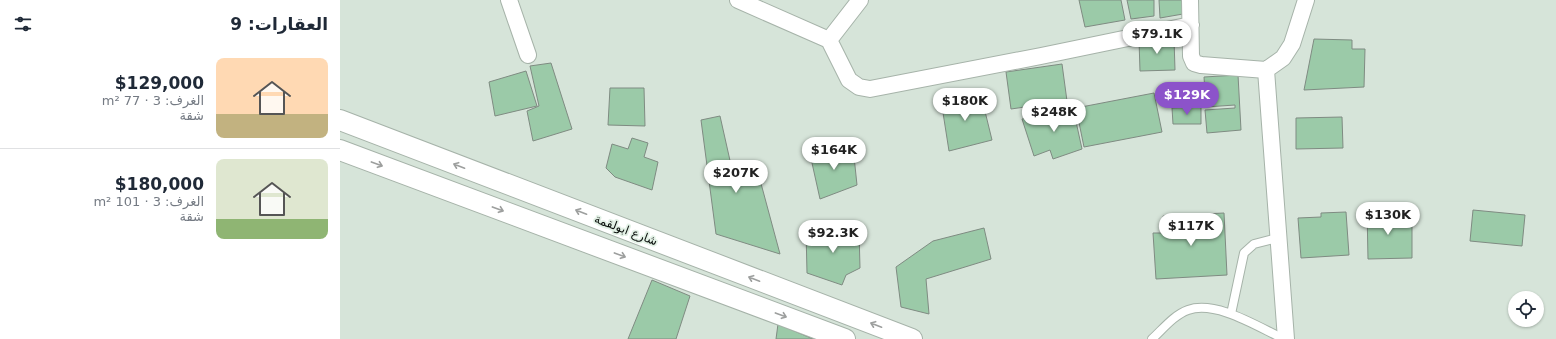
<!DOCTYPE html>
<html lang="ar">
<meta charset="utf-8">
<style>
body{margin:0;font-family:"DejaVu Sans","Noto Naskh Arabic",sans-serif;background:#f2f2f3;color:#1f2937;direction:rtl;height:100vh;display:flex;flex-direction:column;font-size:15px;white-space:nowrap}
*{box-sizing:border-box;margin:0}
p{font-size:13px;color:#747a83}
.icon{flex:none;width:22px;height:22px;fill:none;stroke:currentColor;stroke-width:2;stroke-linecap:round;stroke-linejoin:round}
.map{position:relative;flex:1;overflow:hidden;direction:ltr}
.drawer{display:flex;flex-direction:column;background:#fff;width:340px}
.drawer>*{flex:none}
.controls{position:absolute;left:1168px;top:291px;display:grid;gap:8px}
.controls a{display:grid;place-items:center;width:36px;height:36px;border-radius:50%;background:#fff;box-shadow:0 1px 3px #0004;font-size:20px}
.price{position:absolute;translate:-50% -34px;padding:0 9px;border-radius:14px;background:#fff;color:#222;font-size:13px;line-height:26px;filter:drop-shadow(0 1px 2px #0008)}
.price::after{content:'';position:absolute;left:50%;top:24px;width:12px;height:9px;margin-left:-6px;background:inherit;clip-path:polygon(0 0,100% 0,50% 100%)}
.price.on{background:#8c53ca;color:#fff}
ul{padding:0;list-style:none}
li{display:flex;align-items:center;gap:12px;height:100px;padding:0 12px}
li+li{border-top:1px solid #e0e1e3}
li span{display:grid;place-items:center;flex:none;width:112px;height:80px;border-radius:8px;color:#555}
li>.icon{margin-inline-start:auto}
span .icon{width:48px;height:48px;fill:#fffc;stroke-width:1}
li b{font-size:17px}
h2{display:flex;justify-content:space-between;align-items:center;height:48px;padding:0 12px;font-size:17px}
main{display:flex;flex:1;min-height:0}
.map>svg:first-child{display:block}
.building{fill:#9bcaa8;stroke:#7f8b82}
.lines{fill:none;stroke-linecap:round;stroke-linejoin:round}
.service-casing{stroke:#a6b3a9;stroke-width:10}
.minor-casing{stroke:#a6b3a9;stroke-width:18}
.tertiary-casing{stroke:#a6b3a9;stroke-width:22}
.service{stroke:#fff;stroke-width:8}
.minor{stroke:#fff;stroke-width:16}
.tertiary{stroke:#fff;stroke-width:20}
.oneway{stroke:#9d9f9e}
.labels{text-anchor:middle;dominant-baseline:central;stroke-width:3.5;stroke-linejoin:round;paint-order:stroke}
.street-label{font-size:12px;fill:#0b100d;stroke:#e3f1e6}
</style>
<main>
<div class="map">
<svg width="1216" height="339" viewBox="0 0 1216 339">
<rect width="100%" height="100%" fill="#d6e4d9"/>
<path class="building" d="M739 0H781L785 20 745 27Z
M787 0H814V16L791 19Z
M819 0H844L843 14 820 18Z
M834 39 835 70 800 71 799 40Z
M974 39 1012 40V49H1025L1024 87 964 90Z
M211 63 232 129 193 141 187 111 199 106 190 66Z
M722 64 727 101 671 109 666 72Z
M186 71 197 106 155 116 149 82Z
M898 75 901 130 867 133 865 110 895 108V105L866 107 864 77Z
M270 88H304L305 126 268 125Z
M814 93 822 132 744 147 736 108Z
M641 95 652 140 609 151 601 100Z
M861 107V124H833L832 108Z
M733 108 742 149 713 159 710 150 694 156 682 119Z
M380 116 391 165H416L440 254 376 234 361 120Z
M1002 117 1003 148 956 149V118Z
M292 138 308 143 304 157 318 162 312 190 275 177 266 168 272 144 288 149Z
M513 147 517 185 480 199 470 154Z
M1027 209H1055V225L1072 224V258L1028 259Z
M1133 210 1185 215 1182 246 1130 241Z
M1006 212 1009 255 961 258 958 218 981 217V213Z
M884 213 887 275 816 279 813 233H824L823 216Z
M644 228 651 259 586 279 589 314 561 307 556 267 593 241Z
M466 230H519L520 268 506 275 502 285 467 273Z
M312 280 350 296 336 339H288Z
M438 324 473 339H436Z"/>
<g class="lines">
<defs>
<path id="service" d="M891 314 904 253 914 244 937 238
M812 339C823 329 834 315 848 310 876 300 918 327 944 339"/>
<path id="minor" d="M169 0 188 55
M398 0 489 40 509 80 519 87 530 89 701 56 851 25
M850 0 851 56 854 63 861 65 926 70
M489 40 520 0
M946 339 926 70 943 58 952 44 966 0"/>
<path id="tertiary" d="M0 120 572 339
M0 150 505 339"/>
</defs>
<use href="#service" class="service-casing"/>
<use href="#minor" class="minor-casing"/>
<use href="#tertiary" class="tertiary-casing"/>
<use href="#service" class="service"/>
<use href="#minor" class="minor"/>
<use href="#tertiary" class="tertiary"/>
</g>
<defs><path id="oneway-shaft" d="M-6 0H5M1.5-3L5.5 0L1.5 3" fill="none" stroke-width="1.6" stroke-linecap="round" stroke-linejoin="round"/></defs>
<g class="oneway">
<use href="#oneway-shaft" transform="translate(37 164) rotate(20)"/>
<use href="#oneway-shaft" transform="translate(119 166) rotate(-159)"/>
<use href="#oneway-shaft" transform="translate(158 209) rotate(20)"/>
<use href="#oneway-shaft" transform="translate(241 212) rotate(-159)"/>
<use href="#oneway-shaft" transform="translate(280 255) rotate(20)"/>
<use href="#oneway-shaft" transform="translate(414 279) rotate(-159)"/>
<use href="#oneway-shaft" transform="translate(441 315) rotate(20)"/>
<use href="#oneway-shaft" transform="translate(536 325) rotate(-159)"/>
</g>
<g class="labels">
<g class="street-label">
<text transform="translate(286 230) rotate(21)">شارع ابولقمة</text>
</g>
</g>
</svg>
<div class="controls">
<a><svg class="icon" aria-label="locate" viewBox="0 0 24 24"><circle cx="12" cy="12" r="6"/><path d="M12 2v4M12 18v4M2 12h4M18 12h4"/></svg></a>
</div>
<b class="price" style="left:817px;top:55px">$79.1K</b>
<b class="price on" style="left:847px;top:116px">$129K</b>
<b class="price" style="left:625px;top:122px">$180K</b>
<b class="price" style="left:714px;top:133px">$248K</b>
<b class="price" style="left:494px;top:171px">$164K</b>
<b class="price" style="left:396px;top:194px">$207K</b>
<b class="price" style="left:1048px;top:236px">$130K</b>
<b class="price" style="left:851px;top:247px">$117K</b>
<b class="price" style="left:493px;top:254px">$92.3K</b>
</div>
<section class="drawer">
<h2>العقارات: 9<svg class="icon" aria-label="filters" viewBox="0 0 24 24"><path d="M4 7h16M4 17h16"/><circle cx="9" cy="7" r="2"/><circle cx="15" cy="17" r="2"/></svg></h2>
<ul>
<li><span style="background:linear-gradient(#ffd9b3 70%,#c2b280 0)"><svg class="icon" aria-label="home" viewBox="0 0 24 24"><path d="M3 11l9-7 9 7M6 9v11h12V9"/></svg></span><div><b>$129,000</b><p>الغرف: 3 · 77 m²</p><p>شقة</p></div></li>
<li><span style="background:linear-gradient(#dfe7d0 75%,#8fb573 0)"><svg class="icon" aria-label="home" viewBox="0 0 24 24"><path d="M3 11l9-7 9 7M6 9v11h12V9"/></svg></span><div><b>$180,000</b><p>الغرف: 3 · 101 m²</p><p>شقة</p></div></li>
</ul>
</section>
</main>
